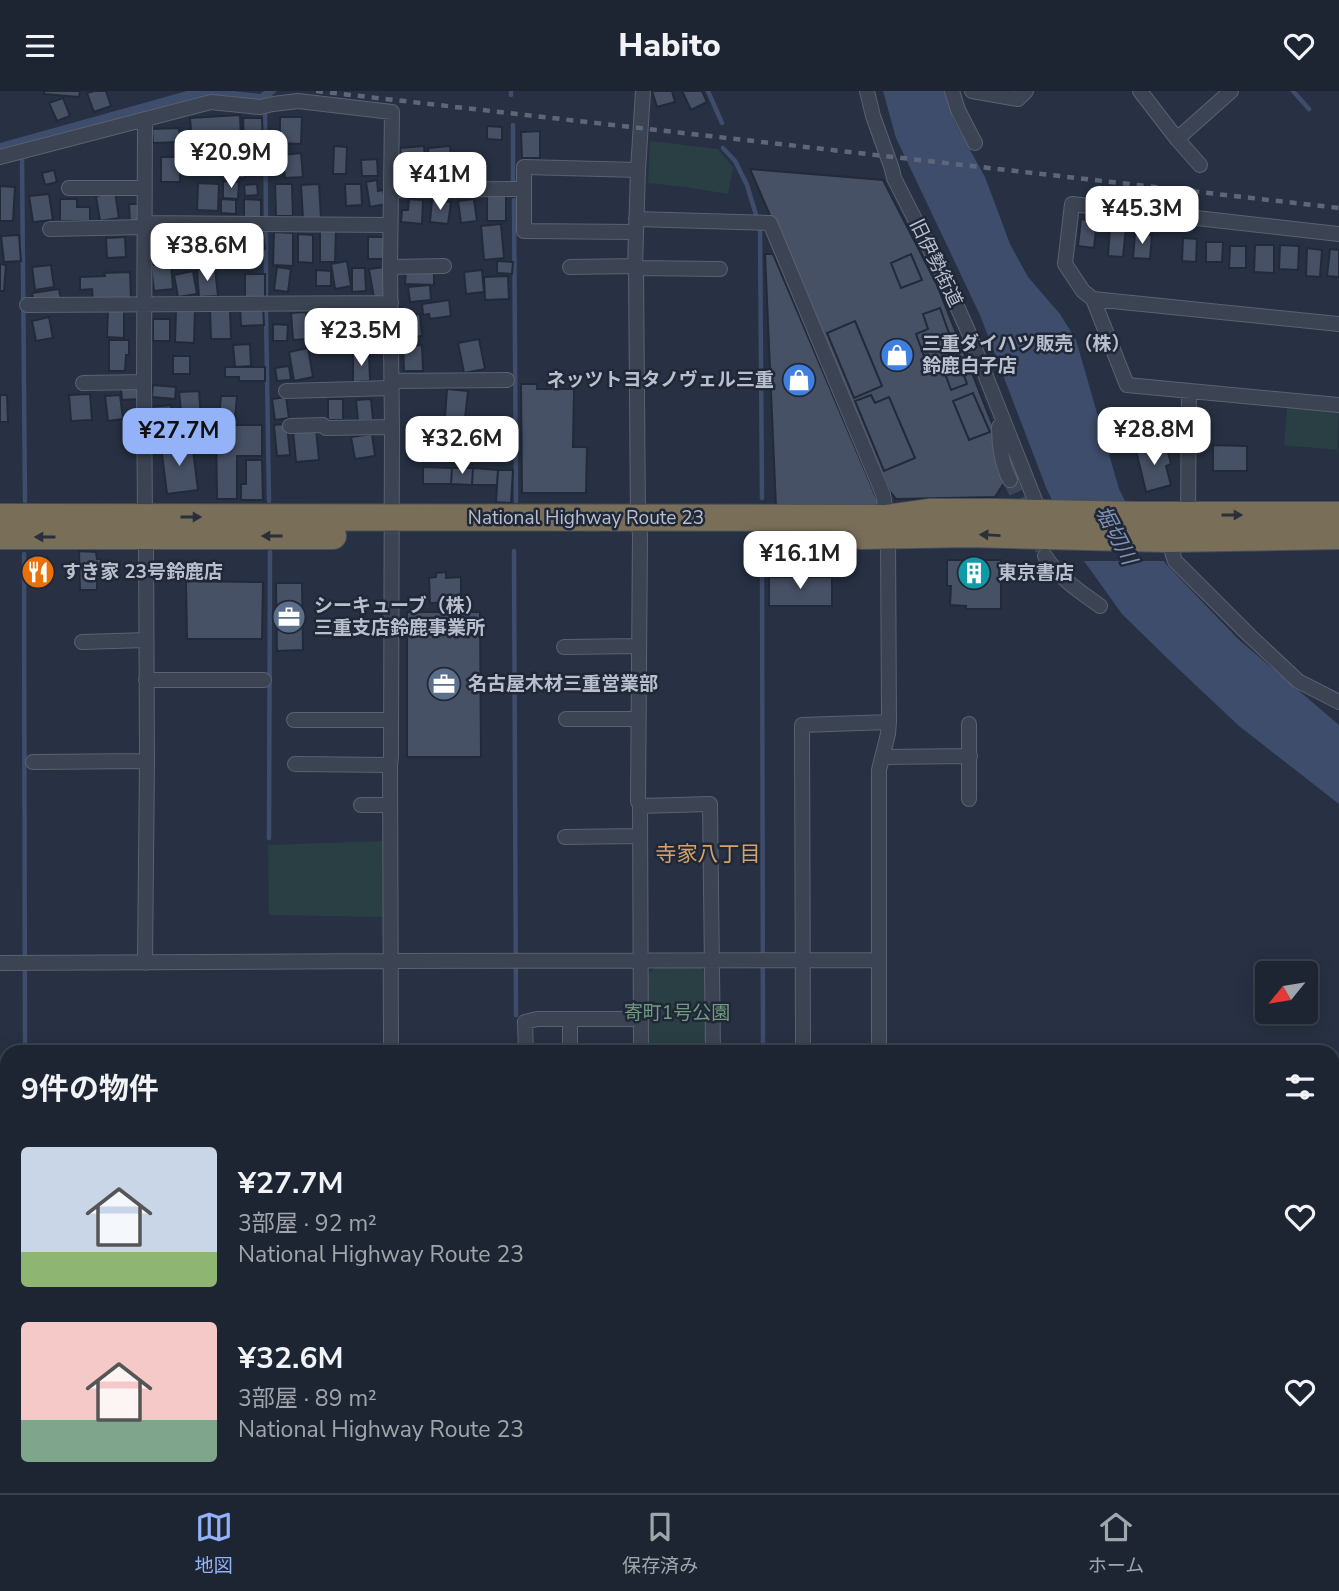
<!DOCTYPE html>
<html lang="ja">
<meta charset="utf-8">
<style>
body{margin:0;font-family:"Nunito Sans","Noto Sans JP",sans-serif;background:#2a313e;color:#f1f3f6;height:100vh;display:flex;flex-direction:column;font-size:26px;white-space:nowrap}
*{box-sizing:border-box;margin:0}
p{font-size:23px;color:#a0a5ac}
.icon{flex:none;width:38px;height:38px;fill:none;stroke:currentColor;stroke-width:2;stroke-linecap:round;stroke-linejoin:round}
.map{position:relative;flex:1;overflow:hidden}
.panel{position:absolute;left:0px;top:954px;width:1340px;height:450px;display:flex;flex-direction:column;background:#1d2532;border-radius:21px 21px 0 0;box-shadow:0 4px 18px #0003,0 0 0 2px #3b424d}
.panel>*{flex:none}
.needle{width:46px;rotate:240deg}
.fabs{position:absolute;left:1255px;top:870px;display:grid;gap:14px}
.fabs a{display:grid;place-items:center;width:63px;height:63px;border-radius:7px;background:#1d2532;box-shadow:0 4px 18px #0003,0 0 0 2px #3b424d;font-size:35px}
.price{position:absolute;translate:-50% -60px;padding:0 16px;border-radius:14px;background:#fff;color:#222;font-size:23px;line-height:46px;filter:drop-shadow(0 2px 4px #0008)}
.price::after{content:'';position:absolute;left:50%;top:42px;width:21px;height:16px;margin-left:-10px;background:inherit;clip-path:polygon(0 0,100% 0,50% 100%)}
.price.selected{background:#93b2f8;color:#111}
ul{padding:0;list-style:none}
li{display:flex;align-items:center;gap:21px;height:175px;padding:0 21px}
li span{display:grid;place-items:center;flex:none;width:196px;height:140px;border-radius:7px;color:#555}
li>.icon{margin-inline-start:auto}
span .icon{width:84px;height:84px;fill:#fffc;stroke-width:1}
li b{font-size:30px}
h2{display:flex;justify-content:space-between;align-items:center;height:84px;padding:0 21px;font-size:30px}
header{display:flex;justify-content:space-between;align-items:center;height:91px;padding:0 21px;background:#1d2532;font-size:32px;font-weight:800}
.tab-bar{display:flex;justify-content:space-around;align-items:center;height:98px;border-top:2px solid #3b424d;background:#1d2532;font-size:19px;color:#a0a5ac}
.tab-bar a{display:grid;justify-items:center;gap:4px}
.tab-bar .selected{color:#93b2f8}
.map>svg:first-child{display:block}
.green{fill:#293f44}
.water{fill:#3e4d6c}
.pier{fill:#273143}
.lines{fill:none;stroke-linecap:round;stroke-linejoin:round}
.stream{stroke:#3e4d6c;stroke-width:4.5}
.building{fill:#475165;stroke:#222a3a;stroke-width:2}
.street-tunnel{stroke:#3d4658;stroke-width:14;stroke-dasharray:14 7;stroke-linecap:butt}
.street-casing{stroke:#5a6170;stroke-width:16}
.highway-casing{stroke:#464e5d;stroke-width:28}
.street{stroke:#3c4453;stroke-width:14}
.highway{stroke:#796f59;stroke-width:26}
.rail{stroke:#5e677a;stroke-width:4.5;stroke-dasharray:7 7;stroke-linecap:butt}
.oneway{fill:#292f3b}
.labels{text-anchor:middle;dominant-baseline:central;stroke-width:5;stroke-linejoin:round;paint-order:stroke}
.street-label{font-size:19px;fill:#b9bfcd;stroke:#202838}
.poi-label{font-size:19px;font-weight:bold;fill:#b9bfcd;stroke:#202838;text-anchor:start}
.park-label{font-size:19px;fill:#719d7e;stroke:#202838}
.water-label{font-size:21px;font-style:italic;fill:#8192b3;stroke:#202838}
.neighbourhood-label{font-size:21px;fill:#d6a26b;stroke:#202838}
</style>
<header><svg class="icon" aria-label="menu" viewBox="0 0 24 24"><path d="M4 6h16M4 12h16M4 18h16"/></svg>Habito<svg class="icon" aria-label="heart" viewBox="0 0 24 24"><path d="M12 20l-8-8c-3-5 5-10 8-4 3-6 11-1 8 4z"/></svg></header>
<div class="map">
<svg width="1339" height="1402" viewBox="0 0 1339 1402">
<rect width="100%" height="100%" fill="#273143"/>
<path class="green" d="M650 50 718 58 733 76 728 103 686 96 648 92Z
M1287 316 1339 320 1337 359 1284 354Z
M387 750 386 826 269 824 268 754Z
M699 875 707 882V961H648V883L656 876Z"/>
<path class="water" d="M187 0H233L260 3 264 0H277L268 8 261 12 199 6 0 60V52Z
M883 0H944L954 30 985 86 1010 153 1028 186 1060 223 1076 249 1119 398 1137 434 1166 473 1238 548 1339 634V713L1239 635 1168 568 1122 523 1084 470 1047 399 980 224 896 47Z"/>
<path class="pier" d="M1050 413 1148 444 1164 470H1079Z"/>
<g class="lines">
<path class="stream" d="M511 0V4
M708 0 722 32
M1293 0 1309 18
M265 21 266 131
M513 34V95
M723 57 735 70 747 94 760 137 762 407
M22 65 25 410
M514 109 516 410
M266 143V209
M266 222 269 410
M514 460 516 924
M762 461 763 961
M24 463 25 961
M269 747 270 461
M25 1396V1402
M764 1396V1402"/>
</g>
<path class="building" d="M44 0H80L79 6 44 3Z
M94 0H106L111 15 94 21 87 2Z
M652 0H672L675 11 657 16Z
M682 0H702L707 11 691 19Z
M63 7 70 25 57 30 49 12Z
M240 24 241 50 227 51 228 60 194 62 193 50H183L182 40 191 39 190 27Z
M280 26H302L301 53 280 52Z
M243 27H262L263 53H244Z
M487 35 502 36V49L487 48Z
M179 37 180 51 153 52 152 38Z
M540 40V67H522L521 41Z
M334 55 347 56 346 83H333Z
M424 55 427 91 403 92 400 57Z
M450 55 452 76 430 78 428 57Z
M244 60 245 87 226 88 225 61Z
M301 62 303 86 285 87 282 64Z
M161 66H181L180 91H161Z
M377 68 378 85H362L361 69Z
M465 69H482L481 90 464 89Z
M750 78 883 89 937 194 993 335 1004 392 995 406 896 408 889 399Z
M54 79 57 91 45 94 42 82Z
M377 89 378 100 383 99 386 113 370 116 366 91Z
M223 90 239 91 238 108 223 107Z
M198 92 219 93 218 120 197 119Z
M257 93 258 104 245 105 244 94Z
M275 93H292L293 125H276Z
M319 93 321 127 303 128 301 94Z
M345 93H361L362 114 346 115Z
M0 95 15 96 13 130H0Z
M115 101 119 127 100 130 96 105Z
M49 103 53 129 33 131 29 105Z
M506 104V130H487V105Z
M60 108H77V116H90V130H60Z
M221 108 236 109V123L221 122Z
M244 108 261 109V127L244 126Z
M409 108 423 109 422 133 401 131 402 119H408Z
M474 108 477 130 461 132 458 110Z
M432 109 451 111 448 133 430 131Z
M129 113H141V132H130Z
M1081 128 1097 130 1094 157 1078 155Z
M501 133 504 167 484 169 481 135Z
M262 135 265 158 246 160 244 137Z
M1110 136 1126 137 1123 166 1108 165Z
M320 139H336L335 171H320Z
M229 140 231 168 214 169 212 141Z
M274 141 293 142V175L273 174Z
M298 143 313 144V172L298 171Z
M1135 143 1152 144 1150 168 1133 167Z
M19 144 21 170 4 171 1 145Z
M125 146 126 166 107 167 106 147Z
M368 146H385V168H368Z
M1183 147 1197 148 1196 171 1182 170Z
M176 149H197V171L177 172Z
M1206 151H1223L1222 171H1206Z
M1255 154H1274V182L1254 181Z
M1280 154 1299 155 1298 179 1279 178Z
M1230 155H1246V177H1229Z
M1307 157 1322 159 1320 186 1306 185Z
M1330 158 1339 159V186L1327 185Z
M765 163H773L880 415 776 416Z
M911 163 922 189 901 197 891 172Z
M347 170 351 195 335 198 331 173Z
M497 170 513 171 512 183 497 182Z
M171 172 173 198 154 200 151 174Z
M0 173 6 174 4 200H0Z
M51 174 54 196 35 199 32 176Z
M277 176 291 178 288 201 274 199Z
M384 176 388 204 374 207 369 178Z
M215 177 218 205 199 206 197 179Z
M352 177H365L366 200 352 201Z
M406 178 434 179V194L405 193Z
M316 179 331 180V195H316Z
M482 179 484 201 466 203 464 181Z
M193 180 197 203 178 206 174 184Z
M130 181 131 209 93 211 92 198 80 199V186L105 185 104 182Z
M245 183H265V207H245Z
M508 185 509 208 485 209 484 186Z
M430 194 431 209 410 211 408 196Z
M59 198 61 208 34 213 32 202Z
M449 209 451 225 430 228 429 223 423 224 422 213Z
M263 214 264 234 241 235 240 215Z
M108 216H124V247L107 246Z
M940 217 967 293 951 299 941 271 928 276 916 243 928 238 923 223Z
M230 218 231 248H211L210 219Z
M176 219 195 220 194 252 175 251Z
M329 220H345V249H329Z
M306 221 308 248 293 249 291 222Z
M374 221 378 247 360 250 355 225Z
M420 223 422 245 406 247 403 225Z
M311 224 320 225V229H324L323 247H310Z
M49 226 53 247 36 250 32 230Z
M153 228H170V250H153Z
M855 230 882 295 854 307 827 242Z
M273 233 288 234 287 250H273Z
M479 248 485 278 464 282 458 252Z
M109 249H129V264H126L125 280H109Z
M250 253 251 275 235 276 233 254Z
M422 254 423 280H404L403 255Z
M308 257 313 286 294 290 289 261Z
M353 263H369L370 290 353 291Z
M173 265H190V283H173Z
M289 275 291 289 277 290 275 277Z
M225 276H265V290H239V286H225Z
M521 293H537V298H551V295H557V298H574L573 356H587L586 402H522Z
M153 294 176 296 175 308 152 306Z
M137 296 138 308 122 309 121 297Z
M447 298 468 300 465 327 445 326Z
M199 300 201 328 182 330 179 301Z
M973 302 990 341 969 349 953 310Z
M90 303 92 329 71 330 69 304Z
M0 304H7L8 331H0Z
M120 304 123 328 108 330 105 305Z
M871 304 875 312 889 306 915 367 884 380 855 310Z
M221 305H237L235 329 219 328Z
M286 306 289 327 275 329 272 308Z
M328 308H343V329H328Z
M371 308 373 329 358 330 356 309Z
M171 314 173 329 154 332 151 316Z
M287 333 290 364 277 365 274 334Z
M216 334H262V365H237V408H217Z
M473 335 477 366 453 368 450 337Z
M316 338 319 369 296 371 293 340Z
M372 343 375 365 355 368 351 346Z
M192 351 198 399 167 403 161 355Z
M1144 353 1146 360 1157 357 1158 360 1167 357 1171 373 1166 375 1171 394 1146 401 1135 355Z
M1213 354 1247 355V380H1213Z
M246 369H262L263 409H241V393H246Z
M423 376 452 377 451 393H423Z
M452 377H473L472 394 451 393Z
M473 377 498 379 497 394H472Z
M498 379H513L511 412 496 411Z
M79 460 96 461 97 468H101V480H97V499H80Z
M47 466 48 495 29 496 28 467Z
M947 469H1001V518H966V515L950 514 951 495H947Z
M446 481V487L461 486V511L430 512 429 487 436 486V482Z
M769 486H832V515H769Z
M186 490 263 491 262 548H187Z
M276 492H302L303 559 277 560Z
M407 521H480L481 666H407Z"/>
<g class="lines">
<path class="street-tunnel" d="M1010 389 1045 465"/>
<defs>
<path id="street" d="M867 0 873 25 892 78 894 87 945 188 968 240 1040 422
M952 0 958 19 975 52
M972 0 1018 8 1026 0
M1140 0 1177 48 1200 74
M145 28 144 291 145 426
M1177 48 1231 0
M0 66 211 11 260 16 273 13 298 10 392 21 390 176 392 336 391 665 390 674 391 961
M638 79 643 0
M69 97H144
M391 99 524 98
M636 128 770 132 883 403 887 427 888 445 889 631 888 643 879 679V961
M145 132 390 134
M50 138 145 136
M635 141 524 140V76L638 79 635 175 636 177 638 427 640 444 638 710 640 715 641 961
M1339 143 1072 113 1065 173 1083 200 1093 208 1127 294 1339 314
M390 176 444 175
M570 176 635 175
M636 177 720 178
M1093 208 1339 233
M27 214 391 212
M392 290 507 289
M83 292 144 291
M286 300 392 297
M290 335 323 334 326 337 392 336
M999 336C999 353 1002 375 1010 389
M1188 424 1189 300
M1168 448 1175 470 1250 545 1298 590 1339 611
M1045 465C1059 487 1079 500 1100 515
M82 551 146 549
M564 556 639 555
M146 589H264
M566 628H638
M294 629H391
M882 666 970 665
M33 671 147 670
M295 673 390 674
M969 708V633
M361 714H390
M640 715 710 713 713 961
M565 746 640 745
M0 872 391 870 879 869
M145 872 147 670 146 446
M570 929V961
M526 961 525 931 537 928H641
M803 961 802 634 889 631
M0 1283H7
M646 1396V1402
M715 1396V1402
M803 1396V1402
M880 1396V1402"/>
<path id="highway" d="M0 426 887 427 930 421H995L1139 424H1339
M0 445H333
M861 445 969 443 1168 448 1339 445"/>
</defs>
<use href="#street" class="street-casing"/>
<use href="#highway" class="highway-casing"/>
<use href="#street" class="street"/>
<use href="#highway" class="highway"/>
<path class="rail" d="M316 0 1339 117"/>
</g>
<defs><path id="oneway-solid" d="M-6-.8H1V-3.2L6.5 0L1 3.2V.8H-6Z" transform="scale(1.75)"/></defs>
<g class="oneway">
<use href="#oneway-solid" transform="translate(1232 424)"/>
<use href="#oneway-solid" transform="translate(191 426)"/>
<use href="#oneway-solid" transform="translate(990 444) rotate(-177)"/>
<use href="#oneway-solid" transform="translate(272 445) rotate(180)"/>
<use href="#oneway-solid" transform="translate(45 446) rotate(-180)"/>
</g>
<defs>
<symbol id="shop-disc" viewBox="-11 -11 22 22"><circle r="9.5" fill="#3f7fe0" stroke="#202838"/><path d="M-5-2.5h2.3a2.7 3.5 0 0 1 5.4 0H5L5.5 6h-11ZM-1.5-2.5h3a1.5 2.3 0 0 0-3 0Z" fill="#fff"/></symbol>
<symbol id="restaurant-disc" viewBox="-11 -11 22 22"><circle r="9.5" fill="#e8710a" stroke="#202838"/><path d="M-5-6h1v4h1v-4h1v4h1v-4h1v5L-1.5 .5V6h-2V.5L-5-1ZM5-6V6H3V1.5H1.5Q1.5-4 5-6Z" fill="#fff"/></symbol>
<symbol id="building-disc" viewBox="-11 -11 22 22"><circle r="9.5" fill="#0f9aa8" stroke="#202838"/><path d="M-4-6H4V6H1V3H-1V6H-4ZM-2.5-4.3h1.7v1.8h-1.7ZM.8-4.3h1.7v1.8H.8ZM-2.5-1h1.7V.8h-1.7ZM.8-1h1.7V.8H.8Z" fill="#fff"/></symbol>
<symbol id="office-disc" viewBox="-11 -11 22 22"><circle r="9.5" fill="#5c6f8a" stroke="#202838"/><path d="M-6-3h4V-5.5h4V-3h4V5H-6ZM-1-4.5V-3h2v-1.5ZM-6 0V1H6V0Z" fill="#fff"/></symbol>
</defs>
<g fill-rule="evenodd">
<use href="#shop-disc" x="878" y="245" width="38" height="38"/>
<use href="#shop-disc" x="780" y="270" width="38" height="38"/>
<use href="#restaurant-disc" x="19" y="462" width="38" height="38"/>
<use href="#building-disc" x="955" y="463" width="38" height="38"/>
<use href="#office-disc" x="270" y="507" width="38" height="38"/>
<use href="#office-disc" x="425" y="574" width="38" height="38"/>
</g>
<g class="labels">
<g class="street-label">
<text transform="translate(936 172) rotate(64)">旧伊勢街道</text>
<text x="586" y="427">National Highway Route 23</text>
</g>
<g class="poi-label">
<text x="922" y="253">三重ダイハツ販売（株）<tspan x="922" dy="22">鈴鹿白子店</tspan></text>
<text x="774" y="289" text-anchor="end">ネッツトヨタノヴェル三重</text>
<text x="62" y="481">すき家 23号鈴鹿店</text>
<text x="998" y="482">東京書店</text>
<text x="314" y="515">シーキューブ（株）<tspan x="314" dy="22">三重支店鈴鹿事業所</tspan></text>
<text x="468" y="593">名古屋木材三重営業部</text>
</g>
<g class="park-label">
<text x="677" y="922">寄町1号公園</text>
</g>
<g class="water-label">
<text transform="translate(1116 444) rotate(62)">堀切川</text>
</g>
<g class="neighbourhood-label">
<text x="708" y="763">寺家八丁目</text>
</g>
</g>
</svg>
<div class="fabs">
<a><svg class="needle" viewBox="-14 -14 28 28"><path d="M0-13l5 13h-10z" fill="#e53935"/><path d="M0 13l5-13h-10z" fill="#a0a5ac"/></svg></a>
</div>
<b class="price" style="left:231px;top:99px">¥20.9M</b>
<b class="price" style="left:440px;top:121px">¥41M</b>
<b class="price" style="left:1142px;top:155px">¥45.3M</b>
<b class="price" style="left:207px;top:192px">¥38.6M</b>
<b class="price" style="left:361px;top:277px">¥23.5M</b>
<b class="price" style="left:1154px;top:376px">¥28.8M</b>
<b class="price selected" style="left:179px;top:377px">¥27.7M</b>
<b class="price" style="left:462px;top:385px">¥32.6M</b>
<b class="price" style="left:800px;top:500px">¥16.1M</b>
<section class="panel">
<h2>9件の物件<svg class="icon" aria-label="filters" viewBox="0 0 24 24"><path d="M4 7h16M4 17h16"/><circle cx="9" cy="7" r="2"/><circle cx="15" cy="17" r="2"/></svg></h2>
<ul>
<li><span style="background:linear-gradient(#c9d6e8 75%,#8fb573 0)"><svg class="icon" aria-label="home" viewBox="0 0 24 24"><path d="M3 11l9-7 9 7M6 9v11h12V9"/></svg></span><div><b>¥27.7M</b><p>3部屋 · 92 m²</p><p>National Highway Route 23</p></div><svg class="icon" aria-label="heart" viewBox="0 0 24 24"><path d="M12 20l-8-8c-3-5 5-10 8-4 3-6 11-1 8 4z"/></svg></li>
<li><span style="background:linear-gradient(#f6c9c9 70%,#7fa58c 0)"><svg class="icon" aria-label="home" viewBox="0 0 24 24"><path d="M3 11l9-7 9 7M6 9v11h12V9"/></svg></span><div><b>¥32.6M</b><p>3部屋 · 89 m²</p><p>National Highway Route 23</p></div><svg class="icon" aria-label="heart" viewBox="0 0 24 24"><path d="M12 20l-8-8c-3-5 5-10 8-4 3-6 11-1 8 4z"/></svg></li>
</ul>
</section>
</div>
<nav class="tab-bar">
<a class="selected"><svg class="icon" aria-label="map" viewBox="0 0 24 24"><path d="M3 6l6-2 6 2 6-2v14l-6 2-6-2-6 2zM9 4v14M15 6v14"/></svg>地図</a>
<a><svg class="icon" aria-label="saved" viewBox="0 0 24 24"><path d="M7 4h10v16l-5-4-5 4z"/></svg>保存済み</a>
<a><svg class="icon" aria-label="home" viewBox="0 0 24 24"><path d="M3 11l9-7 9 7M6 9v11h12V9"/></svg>ホーム</a>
</nav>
